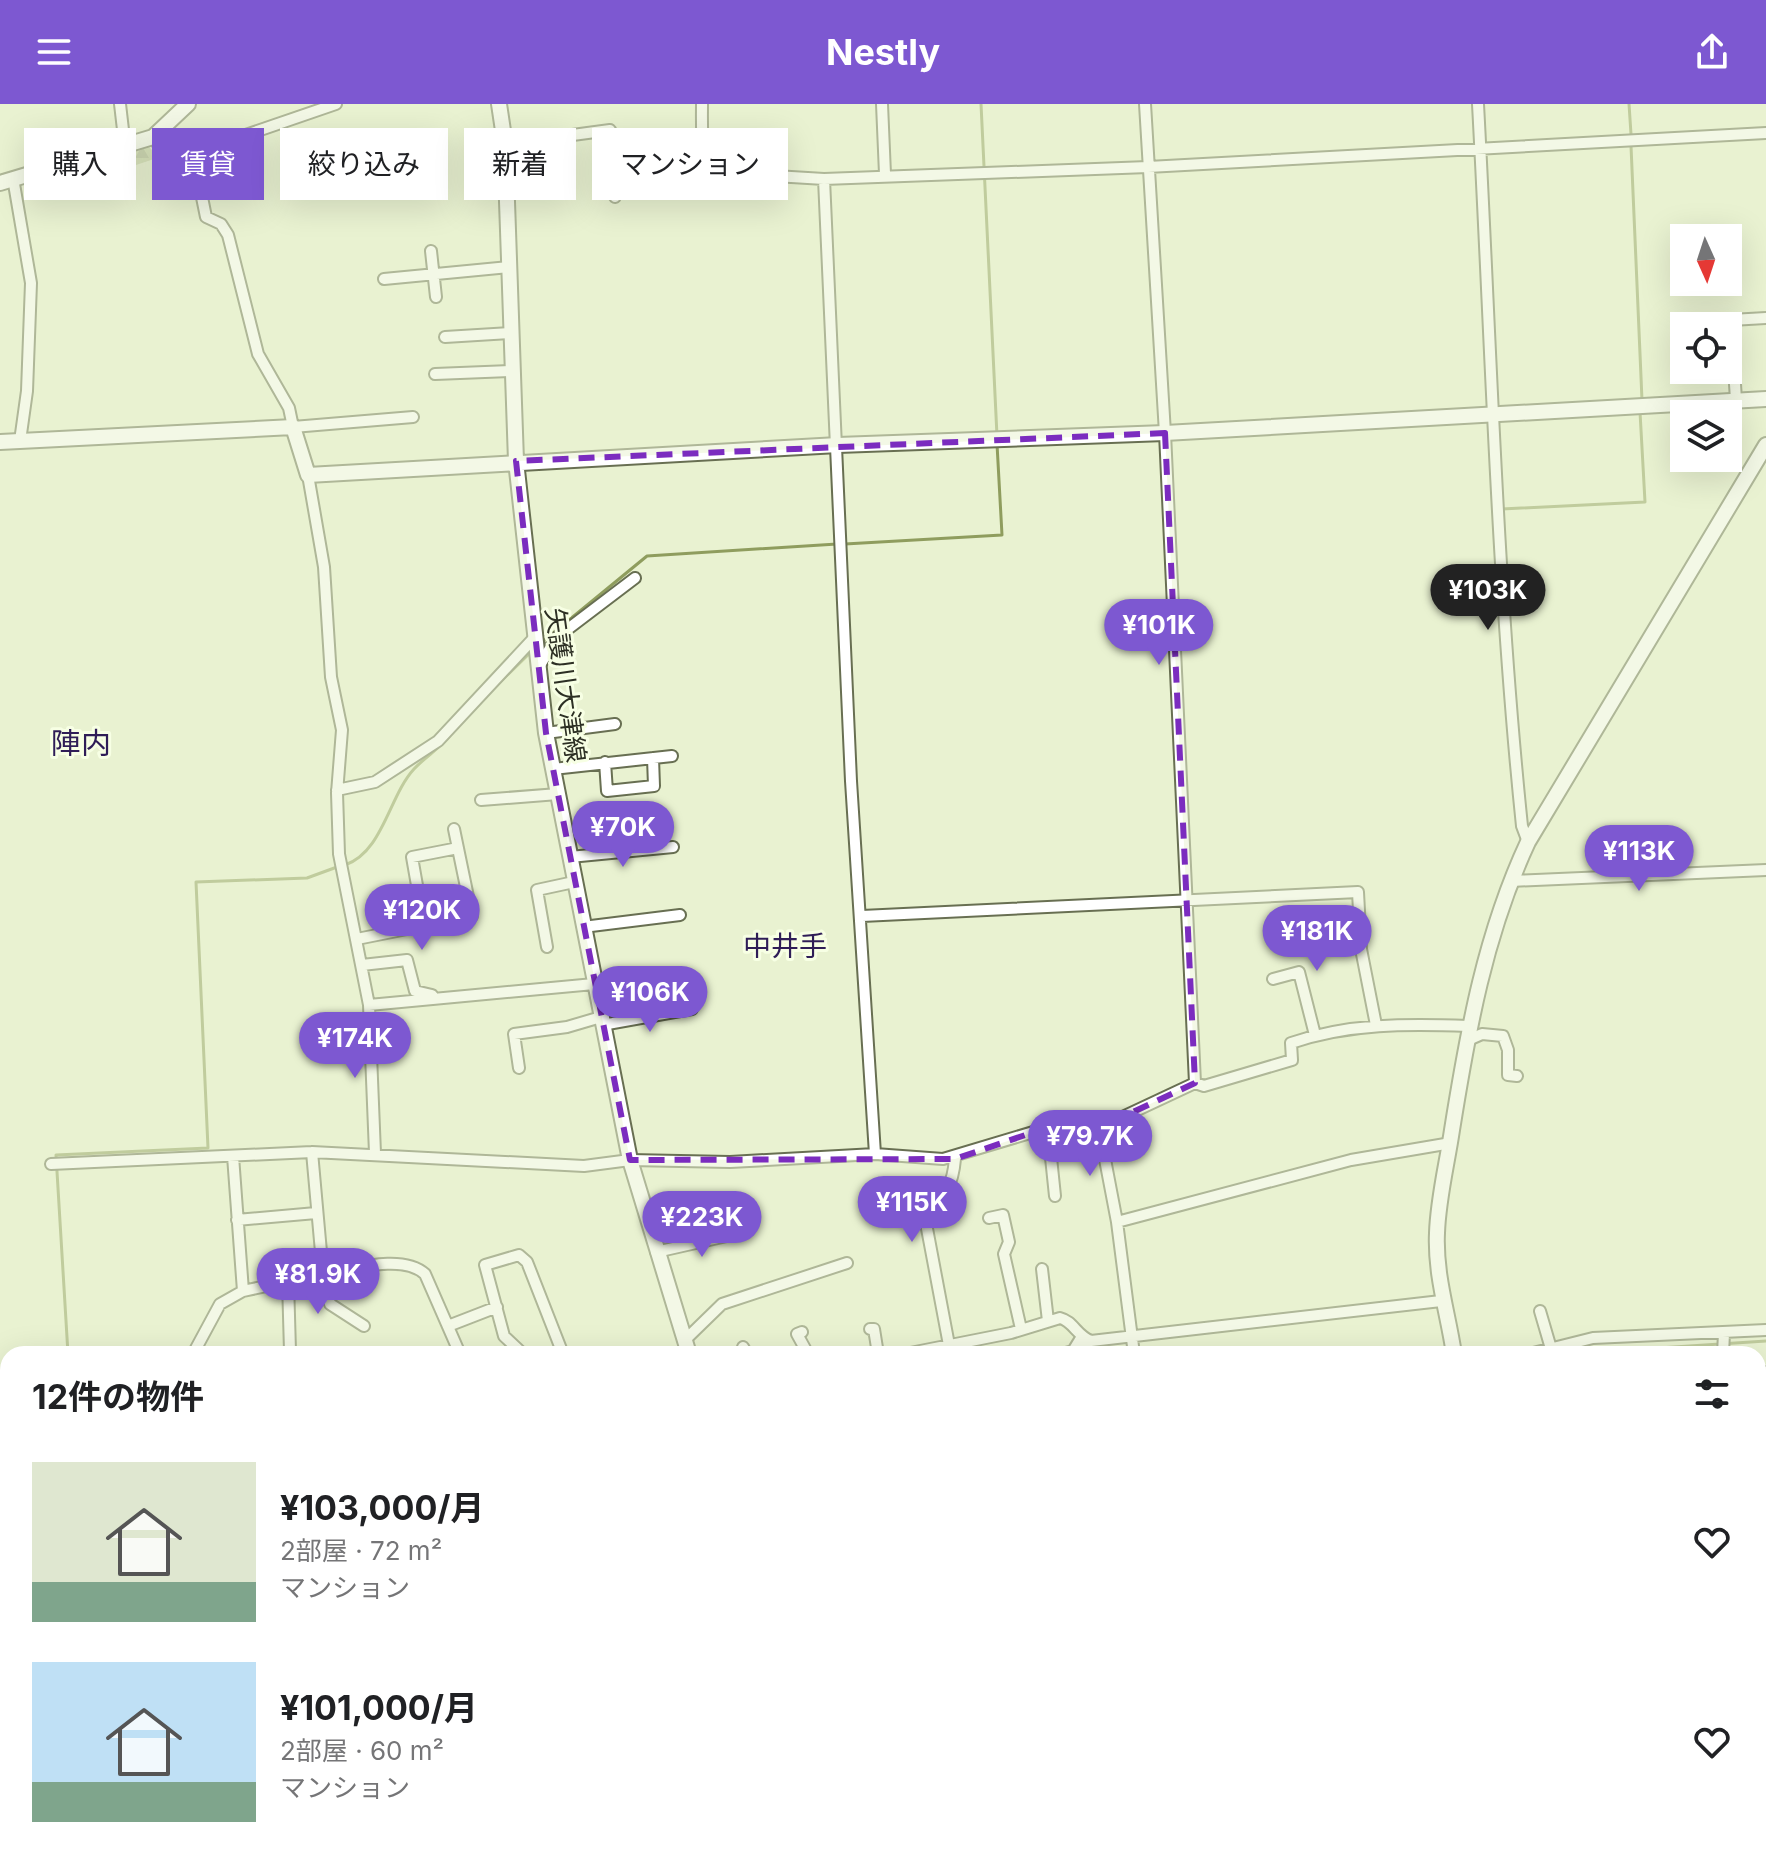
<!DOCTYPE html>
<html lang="ja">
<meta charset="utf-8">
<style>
body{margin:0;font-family:Inter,"Noto Sans JP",sans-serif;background:#f6f6f6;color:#202124;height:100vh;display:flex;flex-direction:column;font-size:30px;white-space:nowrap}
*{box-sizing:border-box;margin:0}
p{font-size:26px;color:#757577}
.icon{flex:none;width:44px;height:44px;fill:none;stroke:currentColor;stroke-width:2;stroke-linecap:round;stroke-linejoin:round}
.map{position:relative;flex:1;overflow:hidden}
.drawer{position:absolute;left:0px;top:1242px;width:1766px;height:512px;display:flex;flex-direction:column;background:#fff;border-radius:24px 24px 0 0;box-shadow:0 8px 32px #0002}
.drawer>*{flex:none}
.hud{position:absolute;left:24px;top:24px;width:800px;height:72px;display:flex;gap:16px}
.needle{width:52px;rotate:177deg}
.tools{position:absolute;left:1670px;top:120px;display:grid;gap:16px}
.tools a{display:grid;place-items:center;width:72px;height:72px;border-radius:0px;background:#fff;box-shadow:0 8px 32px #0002;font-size:40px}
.price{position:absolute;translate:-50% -68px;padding:0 18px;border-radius:28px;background:#7d58d1;color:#fff;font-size:26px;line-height:52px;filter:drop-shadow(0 2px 4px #0008)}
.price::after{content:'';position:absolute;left:50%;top:48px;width:24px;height:18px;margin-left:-12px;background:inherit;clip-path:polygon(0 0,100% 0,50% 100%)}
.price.selected{background:#222;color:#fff}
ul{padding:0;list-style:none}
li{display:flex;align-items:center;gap:24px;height:200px;padding:0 32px}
li span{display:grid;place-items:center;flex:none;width:224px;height:160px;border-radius:0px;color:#555}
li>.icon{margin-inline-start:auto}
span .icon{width:96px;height:96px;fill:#fffc;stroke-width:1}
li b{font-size:34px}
h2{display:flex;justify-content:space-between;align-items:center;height:96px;padding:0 32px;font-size:34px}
.pill{padding:0 28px;border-radius:0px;background:#fff;box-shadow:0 8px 32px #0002;font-size:28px;line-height:72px}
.pill.selected{background:#7d58d1;color:#fff}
header{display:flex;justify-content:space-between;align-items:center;height:104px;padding:0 32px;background:#7d58d1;color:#fff;font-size:36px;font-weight:700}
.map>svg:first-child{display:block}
.forest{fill:url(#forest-firs)}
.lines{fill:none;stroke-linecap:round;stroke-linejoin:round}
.stream{stroke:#8f9d5e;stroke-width:3}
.street-casing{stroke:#686f52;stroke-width:14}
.secondary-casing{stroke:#686f52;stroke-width:18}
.street{stroke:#fff;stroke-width:10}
.secondary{stroke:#fff;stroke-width:14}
.marked{fill:none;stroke:#7b2cbf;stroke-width:6;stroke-dasharray:16 10;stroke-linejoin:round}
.labels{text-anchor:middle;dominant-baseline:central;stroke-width:6;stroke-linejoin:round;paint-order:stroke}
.street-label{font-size:26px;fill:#2d3024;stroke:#f7ffe4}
.neighbourhood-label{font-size:28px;fill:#2f1d57;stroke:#f7ffe4}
.quarter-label{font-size:30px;fill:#2f1d57;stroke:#f7ffe4}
</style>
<header><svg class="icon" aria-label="menu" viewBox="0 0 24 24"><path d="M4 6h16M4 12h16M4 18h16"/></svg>Nestly<svg class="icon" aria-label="share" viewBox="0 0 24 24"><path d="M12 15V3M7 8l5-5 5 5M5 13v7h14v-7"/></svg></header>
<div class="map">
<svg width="1766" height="1754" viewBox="0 0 1766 1754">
<defs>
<pattern id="forest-firs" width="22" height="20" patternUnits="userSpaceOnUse" patternTransform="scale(2)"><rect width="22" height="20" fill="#c4d0a1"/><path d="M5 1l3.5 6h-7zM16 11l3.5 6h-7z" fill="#a9b38a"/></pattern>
</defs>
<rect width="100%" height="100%" fill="#e9f2d1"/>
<path class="forest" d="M148 42 154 48V55L88 77 70 72 74 63Z"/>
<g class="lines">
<path class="stream" d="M981 0 997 332
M1629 0 1631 30
M1631 42 1642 296
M1502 405 1645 398 1640 308
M845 440 1002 431 997 340
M541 539 647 452 837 440
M494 584 532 547
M345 761C383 748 389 692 414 665 426 652 441 644 451 630
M1582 1249 1766 1237
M68 1250 56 1051 208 1044 196 778 307 774 337 763
M245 1746V1754"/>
<defs>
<path id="street" d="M120 0 125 43
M702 0C702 23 700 59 715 77L775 72 824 75 1148 63 1766 29
M882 0 885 70
M1145 0 1165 329 1195 979
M1478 0C1491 241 1497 482 1522 722L1528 738
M153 33C164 51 172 52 193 49L336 0
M505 40 610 26 615 93
M193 49 206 113 221 120 228 131 258 250 289 304 293 323 413 313
M13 74 31 179 27 287 20 337
M824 75 851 677 875 1050
M431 147 436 193
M384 175 509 163
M445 233 511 229
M435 270 512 267
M1736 296 1731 216 1766 214
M308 371 324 463 331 573 342 626 337 689 339 750 369 901 375 1049
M539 563 556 534 635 474
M546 629 615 620
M605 658 607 687 654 682 653 654
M553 665 672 652
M337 686 375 678 438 637 534 534
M481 696 558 690
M570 753 673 743
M1510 777 1766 766
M862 812 1358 788 1361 845 1376 921
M424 821 412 753 458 744
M583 823 680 811
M357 835 472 812 454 725
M547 843 537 786 574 778
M362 861 407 856 415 887 432 891
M1273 875 1299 868 1315 931
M595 887 686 873
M369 901 594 880
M602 921 692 905
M1466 937 1482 930 1503 932 1508 946V971L1517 972
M519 964 514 930 567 923 601 913
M1099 1024 1117 1118 1134 1250
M312 1048 323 1170C351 1166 402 1149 425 1170L460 1250
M233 1052 243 1187 323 1170 330 1200 364 1222
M51 1060 312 1048 584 1062 630 1056 730 1058 875 1050 943 1055 1040 1026 1099 1024 1195 979 1204 982 1292 956 1291 939C1349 919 1408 920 1468 922
M1055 1092 1050 1044 1078 1025
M989 1114 1003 1111 1009 1138 1004 1150 1021 1225
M237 1116 316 1109
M648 1117 685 1109
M1117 1118 1351 1056 1451 1039
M656 1148 740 1129
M1042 1165 1048 1217
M288 1177 290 1247 299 1250
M1540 1207 1552 1248
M448 1222 497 1203
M870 1225H874L878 1250
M802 1228 797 1230 808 1250
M684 1237 722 1200 847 1159
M949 1241 922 1098C948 1094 953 1078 955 1055
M743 1243 747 1250
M193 1250 220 1200 243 1187
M523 1250 504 1232 485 1161 519 1151 527 1158 563 1250
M905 1250 1011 1229 1060 1214C1073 1217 1077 1232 1091 1237L1441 1197
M1062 1250 1073 1247 1081 1234
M1084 1250 1086 1235
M1529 1250 1593 1234 1766 1226
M1723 1250 1724 1229
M1758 1268H1766
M1758 1316H1766
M1758 1503 1766 1502
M557 1746 561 1754
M1633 1746 1636 1754
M277 1751 352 1746
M1392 1751 1442 1746
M583 1754 592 1746"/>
<path id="secondary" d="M499 0 505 40 516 357 546 629 630 1056 689 1250
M0 79 153 33 188 0
M0 338 293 323 308 371 838 341 1165 329 1766 295
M1454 1250C1448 1209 1435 1171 1437 1129 1438 1095 1447 1060 1452 1026 1468 926 1485 830 1528 738L1766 341
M855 1746 856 1754
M1527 1746 1529 1754"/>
</defs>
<use href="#street" class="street-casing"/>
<use href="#secondary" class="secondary-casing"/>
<use href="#street" class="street"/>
<use href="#secondary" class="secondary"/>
</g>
<path d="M0 0H1766V1754H0ZM1165 329 1195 979 1099 1024 1040 1026 955 1055 630 1056 546 629 516 357Z" fill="#e9f2d1" fill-opacity=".55" fill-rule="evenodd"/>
<path class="marked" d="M1165 329 1195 979 1099 1024 1040 1026 955 1055 630 1056 546 629 516 357Z"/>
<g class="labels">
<g class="street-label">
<text transform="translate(566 581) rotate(82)">矢護川大津線</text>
</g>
<g class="neighbourhood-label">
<text x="785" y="842">中井手</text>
</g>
<g class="quarter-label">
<text x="81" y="639">陣内</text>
</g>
</g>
</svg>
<div class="tools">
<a><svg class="needle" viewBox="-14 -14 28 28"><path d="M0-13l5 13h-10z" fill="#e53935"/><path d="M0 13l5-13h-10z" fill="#757577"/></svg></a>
<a><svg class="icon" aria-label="locate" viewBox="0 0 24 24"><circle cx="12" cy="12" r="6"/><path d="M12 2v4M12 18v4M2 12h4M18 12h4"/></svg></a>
<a><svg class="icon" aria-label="layers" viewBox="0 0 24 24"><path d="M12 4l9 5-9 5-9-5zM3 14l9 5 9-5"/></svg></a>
</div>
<b class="price selected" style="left:1488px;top:528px">¥103K</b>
<b class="price" style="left:1159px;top:563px">¥101K</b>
<b class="price" style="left:623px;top:765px">¥70K</b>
<b class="price" style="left:1639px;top:789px">¥113K</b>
<b class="price" style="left:422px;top:848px">¥120K</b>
<b class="price" style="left:1317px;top:869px">¥181K</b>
<b class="price" style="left:650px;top:930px">¥106K</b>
<b class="price" style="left:355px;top:976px">¥174K</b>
<b class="price" style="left:1090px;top:1074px">¥79.7K</b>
<b class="price" style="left:912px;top:1140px">¥115K</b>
<b class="price" style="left:702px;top:1155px">¥223K</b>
<b class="price" style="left:318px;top:1212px">¥81.9K</b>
<div class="hud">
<a class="pill">購入</a>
<a class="pill selected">賃貸</a>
<a class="pill">絞り込み</a>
<a class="pill">新着</a>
<a class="pill">マンション</a>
</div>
<section class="drawer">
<h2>12件の物件<svg class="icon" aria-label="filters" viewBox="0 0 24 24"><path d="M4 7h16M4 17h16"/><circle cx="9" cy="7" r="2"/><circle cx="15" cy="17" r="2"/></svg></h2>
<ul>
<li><span style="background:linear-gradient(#dfe7d0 75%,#7fa58c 0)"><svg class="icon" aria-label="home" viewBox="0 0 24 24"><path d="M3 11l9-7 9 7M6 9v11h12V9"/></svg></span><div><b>¥103,000/月</b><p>2部屋 · 72 m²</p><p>マンション</p></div><svg class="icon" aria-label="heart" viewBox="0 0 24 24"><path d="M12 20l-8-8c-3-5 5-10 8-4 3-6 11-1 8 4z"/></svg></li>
<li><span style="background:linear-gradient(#bfe0f5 75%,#7fa58c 0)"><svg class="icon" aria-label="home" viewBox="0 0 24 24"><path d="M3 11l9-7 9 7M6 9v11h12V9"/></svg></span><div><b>¥101,000/月</b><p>2部屋 · 60 m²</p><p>マンション</p></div><svg class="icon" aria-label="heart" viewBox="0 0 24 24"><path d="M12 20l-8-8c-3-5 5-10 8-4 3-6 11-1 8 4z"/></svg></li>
</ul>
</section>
</div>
